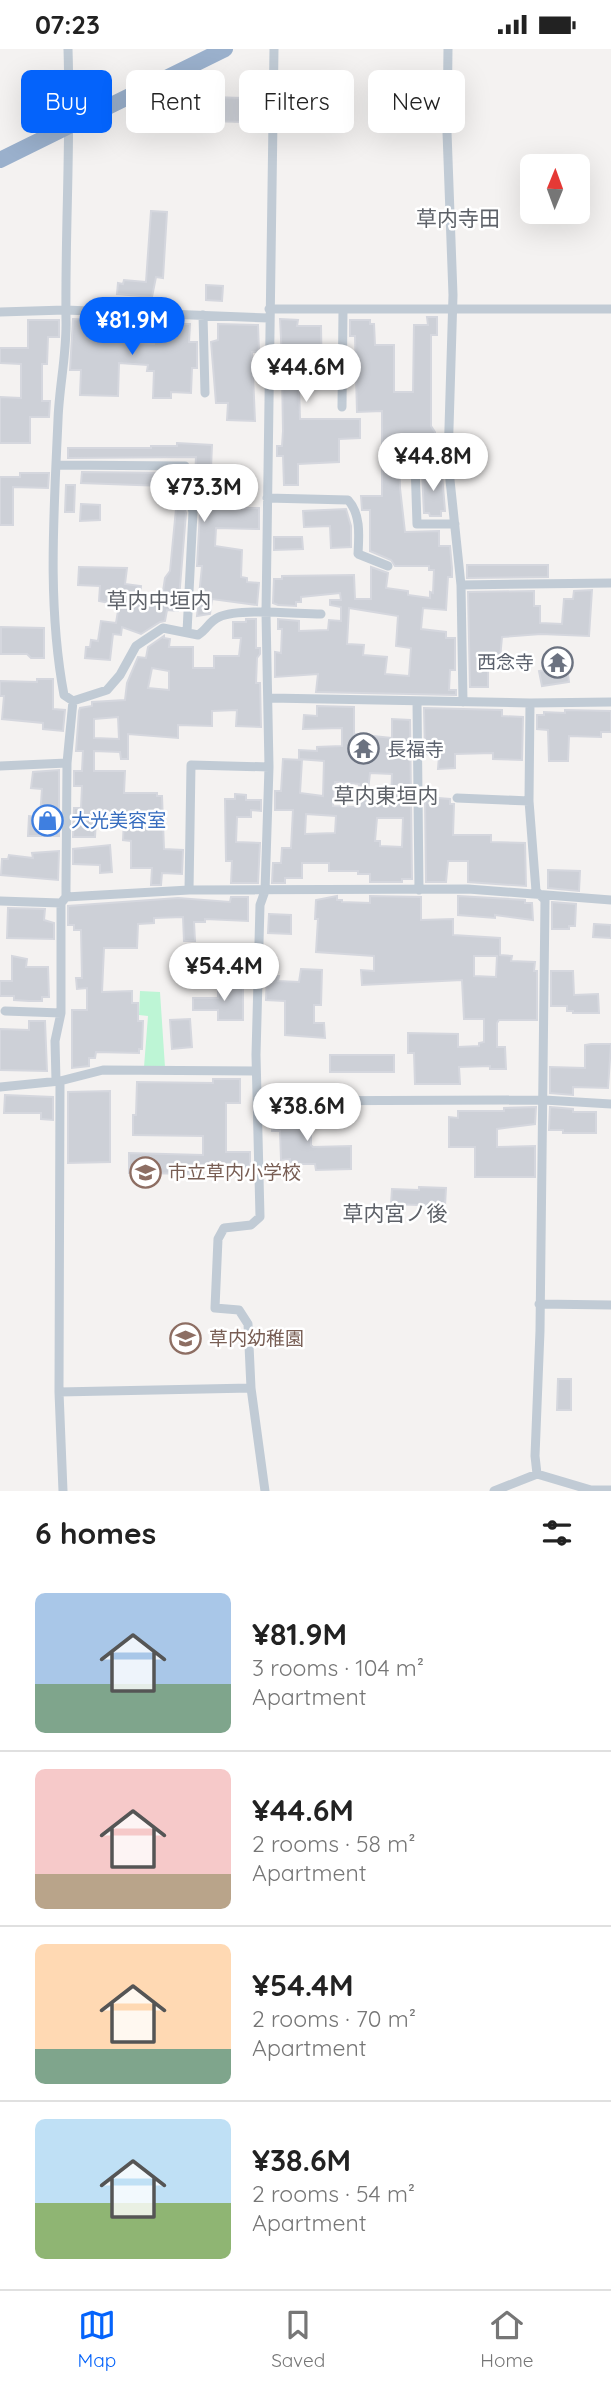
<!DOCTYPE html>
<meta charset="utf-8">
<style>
body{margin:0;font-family:Quicksand,"Noto Sans JP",sans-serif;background:#f2f2f2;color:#222;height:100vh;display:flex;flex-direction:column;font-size:26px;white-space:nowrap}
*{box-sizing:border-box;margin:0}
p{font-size:23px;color:#767676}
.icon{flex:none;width:38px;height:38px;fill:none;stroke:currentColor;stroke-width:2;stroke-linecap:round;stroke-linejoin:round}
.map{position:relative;height:1442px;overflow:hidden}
.sheet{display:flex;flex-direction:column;background:#fff;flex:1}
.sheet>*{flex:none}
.banner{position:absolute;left:21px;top:21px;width:570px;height:63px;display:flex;gap:14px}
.needle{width:46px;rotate:1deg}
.tools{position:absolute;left:520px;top:105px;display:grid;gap:14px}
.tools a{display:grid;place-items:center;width:70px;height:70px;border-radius:10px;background:#fff;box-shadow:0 7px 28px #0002;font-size:35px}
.price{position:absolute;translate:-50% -60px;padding:0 16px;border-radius:24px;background:#fff;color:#222;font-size:23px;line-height:46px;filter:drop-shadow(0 2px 4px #0008)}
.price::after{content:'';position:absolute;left:50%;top:42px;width:21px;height:16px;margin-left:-10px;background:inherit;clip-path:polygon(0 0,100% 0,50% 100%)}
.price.active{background:#0463fb;color:#fff}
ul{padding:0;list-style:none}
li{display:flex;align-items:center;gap:21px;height:175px;padding:0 35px}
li+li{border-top:2px solid #e0e0e0}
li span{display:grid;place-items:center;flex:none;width:196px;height:140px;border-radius:10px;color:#555}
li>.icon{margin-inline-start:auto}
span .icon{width:84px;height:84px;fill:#fffc;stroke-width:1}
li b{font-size:30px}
h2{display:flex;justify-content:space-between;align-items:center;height:84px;padding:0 35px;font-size:30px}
.pill{padding:0 24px;border-radius:10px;background:#fff;box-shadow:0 7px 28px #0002;font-size:24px;line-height:63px}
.pill.active{background:#0463fb;color:#fff}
.status{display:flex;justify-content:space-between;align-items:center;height:49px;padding:0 35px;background:#fff;direction:ltr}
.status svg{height:19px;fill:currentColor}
.tabs{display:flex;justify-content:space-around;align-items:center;height:98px;border-top:2px solid #e0e0e0;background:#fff;font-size:19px;color:#767676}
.tabs a{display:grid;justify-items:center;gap:4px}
.tabs .active{color:#0463fb}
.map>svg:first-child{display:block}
.green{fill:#bdf5d5}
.building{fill:#cdd0d7;stroke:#d5d7de;stroke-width:2;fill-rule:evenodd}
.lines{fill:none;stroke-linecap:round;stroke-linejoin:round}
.minor{stroke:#c1cbd5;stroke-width:9}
.trunk{stroke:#9ab0cc;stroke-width:16}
.labels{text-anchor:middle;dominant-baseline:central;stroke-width:5;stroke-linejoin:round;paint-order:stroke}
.worship-label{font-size:19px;fill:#5b616d;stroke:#fff;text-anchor:end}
.shop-label{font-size:19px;fill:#366cbe;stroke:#fff;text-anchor:start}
.education-label{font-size:19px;fill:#785e54;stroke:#fff;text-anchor:start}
.neighbourhood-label{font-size:21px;fill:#5d6168;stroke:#fff}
</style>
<div class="status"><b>07:23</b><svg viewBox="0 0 49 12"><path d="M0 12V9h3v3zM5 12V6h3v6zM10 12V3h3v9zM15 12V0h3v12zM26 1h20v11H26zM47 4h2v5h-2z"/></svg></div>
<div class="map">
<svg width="611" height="1442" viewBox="0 0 611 1442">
<rect width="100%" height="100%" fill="#f4f2f1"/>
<path class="green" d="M140 942 160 943 165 1018H144L148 967 139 966Z"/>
<path class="building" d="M210 48 243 49 242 73 209 72Z
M151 162 167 163 163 229 156 228 152 248 117 245 118 234 123 235 124 231 146 233Z
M206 236 223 237 222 252 206 251Z
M427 268H437V286H431V377L435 383V397H403V402H399L400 439 405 483 439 482V497H450L452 519V528H448L446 561 423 559 421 580 446 583V589H455V621H450L449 641H456V646L316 643 318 625 275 628V603L281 604 282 580H278V570L299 572V582L328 581 329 571 341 572V558L330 556V551H341L340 544 301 548V553H296V557L278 556 273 554 274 530H282V527L354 526 355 550H371V518L388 524 386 539 408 542V546L430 549V543L433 544 434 521H429V517H395L391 511 370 502V461H362L361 447H382V362L357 363 355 287H350V271H370V275H374L375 296H394V343H413L414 276H428ZM349 559 398 567 396 597 411 599 409 627 385 625 387 608 363 606 364 596 347 595Z
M73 270 122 273 121 293 154 295V275H190L189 293H197V319H192L191 344 171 343V349H153L154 322H147L148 316 119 314 118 347 80 346 81 321H70Z
M280 270 298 271 297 277H321L322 336H299L300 370H360V389L339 390V413L298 415V436H284L283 407H277V397H282L283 382 282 324H278V309H282Z
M28 271H59V288H48L47 315H42V352H50L49 368H30V394H0V348L21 349V315L0 314V299H28Z
M218 275 258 276 259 303H252L255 372 227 371 228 354H216L211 293 218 291Z
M177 394 212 396 210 443 239 444 238 459H259V480L216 479 215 497 242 501 241 528 247 529V533L259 534 257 556 212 550 210 565 197 567 202 517H197L200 463 192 429H195L196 408 68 409V399H151V397H177Z
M438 422V425H442L445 462H441V467H430L429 464H424L422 423Z
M82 423 177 424 181 441H178L177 458 164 457 165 437 81 434Z
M20 424H49L48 439 13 438V476H0V428H20Z
M66 436H75L74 463H65Z
M81 455 100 456V471L80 472Z
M176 460 185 461 186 464 178 562 167 561 165 572 160 573 141 585 122 578 121 586 113 585 110 611 85 609 86 598H90L91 591 98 592 101 572 116 574 119 556 99 552 100 537 78 536 79 518 127 519 125 535 141 537 139 554 161 556 165 529 170 522Z
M346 460 351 477V498L331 499 330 477 304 478 303 462Z
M274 488H302L303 500 274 501Z
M467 516H548V528L467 529Z
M592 541 589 587 541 585 502 588 500 610H488V638H470L468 543 534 542V557H540V574L562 575 564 550H573L574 542Z
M246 570H256V599H260V605L257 609 256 634H260L261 678 236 677 237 661 212 662V677L178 676V689L128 685V710H121L120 703 94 702V722H125L124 744H157V747H162L164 800 183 801 182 825 162 824 161 836H151L152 819H131V792L123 791 124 771H96L95 788H73L74 759H81L82 737H74V722H82L83 702H76L79 662 80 659 92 657V653L125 651 127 634 138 608 146 609 148 598 164 587V589L170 590 169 598H193V619H214V607H239L241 589H233V573H246ZM152 619 169 622V641L148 639ZM118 668 119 690 94 689V670Z
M1 578 44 579V609H31L27 605H1Z
M567 618 569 633 542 637 539 622Z
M37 630H53V660L65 661 63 682 43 680V674L2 670 4 647H0V632L37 633Z
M317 657 354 658V685L392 689V670L410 671 412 830H402V833H370V825H358V822H329V814H302V829H285V834H272L273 814H281L282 799H291L293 761H275V742H281L283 710 302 711 300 744 323 747 324 712 299 710V701L317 702V698L342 697V679L303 680 304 666 317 667ZM370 724 392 725 391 751H367ZM335 733 359 735 357 758 333 757ZM306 765 336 767 335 784 305 785ZM377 769H403L402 798 380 797V792H375Z
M424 659 502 661V667L523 668 522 711 493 710V704L455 705V719L438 720 439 707 425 705Z
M565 661 611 662V683H601V688L569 687 568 712H549L548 681 537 680V666H544V663L565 664Z
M59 721V787H28L29 767 40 768 42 740 31 739 33 723Z
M235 745 246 746V751H261V762L251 761V768H237L236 793 260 794 258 834H231L232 812H226L225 750H235Z
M425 748 450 750V755H454L453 786H491V793L525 794 526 837 468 833V812H448L446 833H426Z
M110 796 112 823 100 824V816L73 815V800Z
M59 802 58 831 1 826 2 810H8L9 806 33 809 32 804Z
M548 821 580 822 579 842 548 839Z
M337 847V851H342V853L370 854V847L421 848V871L453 870V886L500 889V906L512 907 511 912 535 913 534 922H537V971H499L497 974V998H505L506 1020H490V1017L459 1018 460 1035H415L414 1004H408V984L458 985V998L479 997V994L484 993V970H464L462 931 362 936 361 921 374 922V907L316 903 318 870H315L316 851ZM474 907H497L496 928 474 927Z
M458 847 525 851V854H532L533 871 495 866V869L458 866Z
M231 848H248V872L205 870V873H194L195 892H184L183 868 154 869V874L138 875 137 899H104L102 943 132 942V954H138V972H143L142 1000H139V1004L96 1003 95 1009H89V1017L72 1019V961H87V939L77 940 76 929H82L81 881H74V876H68V857L178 849 230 853Z
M552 853 576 855 575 877H569V880H552Z
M8 859 45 860 44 871 54 874V890L7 889Z
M269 865 291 866V885L268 884Z
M594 875 611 876V889L593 888Z
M12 907 27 910 26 918H48L49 948H42V952H29L14 951V947H0V932H12Z
M301 920 322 921 321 956H314V974H324L325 989 285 986V952L266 951 267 927H279L278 932 299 933Z
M551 922H573L574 946 598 945 599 964H573V962H567V957H551Z
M218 937 243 938V971H218V961H193V949H218Z
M190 970 192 998 172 1000 170 971Z
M29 972H45L47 1022 0 1021V980L29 981Z
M591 995H611L608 1039 573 1038V1046L550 1044V1018L585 1019V996Z
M330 1006H394V1023H330Z
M213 1030H240V1054H226V1103H250V1120L203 1119V1125L129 1124V1104L203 1106V1087L133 1086V1066H136L137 1033 213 1034Z
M110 1042V1113L68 1114V1043Z
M5 1046 53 1048V1071L41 1070V1064H4Z
M536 1058 535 1075 497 1080V1098L535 1097V1128H475V1098H449V1068L458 1069V1062H504V1059Z
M550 1058 573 1060V1063H596V1084H563V1081H549Z
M302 1061H311V1096L313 1098 351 1097V1120L316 1121 315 1115H290V1110L281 1111 280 1082H272V1064Z
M419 1138 446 1139 445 1157 391 1155 392 1140 419 1141Z
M558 1330H571V1361H557Z"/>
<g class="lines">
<path class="minor" d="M68 0C71 90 65 180 66 271 67 304 59 338 58 371 54 462 47 556 64 646L73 652 107 641 120 626 136 597 163 579 198 586C207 581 209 572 219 568 240 559 296 565 321 565
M448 0 447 83 453 246 448 412 461 536 463 653
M269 260H611
M0 263 65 261 268 269
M203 266 205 344
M342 358 343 261
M448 412 415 414 417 475H455
M58 416 185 417V430L193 463 187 583
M267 449 348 451C361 465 359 487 358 505L388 517
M461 536 611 534
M270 649 530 654 611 653
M417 652 419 841
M530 654 529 752 536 842 545 851 540 1282 535 1407 537 1425
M0 717 67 714
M457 749 529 752
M189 841 191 716 269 718
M66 848 189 841 468 840 611 851
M0 852 61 854
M5 962 61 964
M56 1032 55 992 61 964V854L66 848V838L67 714 73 652
M60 1032 59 1343 63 1442
M0 1038 60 1032 103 1021 256 1022
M258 1052 544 1051 611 1055
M539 1255 611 1256
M59 1343 251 1339
M265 1442 251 1339 248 1275 239 1261 215 1259 218 1190 224 1179 251 1176 260 1168 256 1006 260 856 265 842 269 718 266 564 274 0
M494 1442 537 1425 591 1441H611"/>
<path class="trunk" d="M0 111 225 0"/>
</g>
<defs>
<symbol id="temple-ring" viewBox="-11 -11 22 22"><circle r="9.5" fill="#fff" stroke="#6b7280" stroke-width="1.5"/><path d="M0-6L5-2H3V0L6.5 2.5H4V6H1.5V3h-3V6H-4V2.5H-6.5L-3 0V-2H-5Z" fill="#6b7280"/></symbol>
<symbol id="shop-ring" viewBox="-11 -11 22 22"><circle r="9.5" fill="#fff" stroke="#3f7fe0" stroke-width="1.5"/><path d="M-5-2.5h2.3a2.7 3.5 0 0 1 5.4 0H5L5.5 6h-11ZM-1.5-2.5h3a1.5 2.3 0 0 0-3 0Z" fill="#3f7fe0"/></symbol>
<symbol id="school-ring" viewBox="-11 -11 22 22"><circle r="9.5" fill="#fff" stroke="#8d6e63" stroke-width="1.5"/><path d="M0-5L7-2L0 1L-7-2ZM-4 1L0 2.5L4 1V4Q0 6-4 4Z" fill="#8d6e63"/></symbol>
</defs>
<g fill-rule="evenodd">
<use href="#temple-ring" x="540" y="596" width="35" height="35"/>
<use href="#temple-ring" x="346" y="682" width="35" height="35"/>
<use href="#shop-ring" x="30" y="754" width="35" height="35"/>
<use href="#school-ring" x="128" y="1106" width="35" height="35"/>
<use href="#school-ring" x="168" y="1272" width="35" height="35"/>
</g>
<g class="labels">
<g class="worship-label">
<text x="534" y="613">西念寺</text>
<text x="387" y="700" text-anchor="start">長福寺</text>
</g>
<g class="shop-label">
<text x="71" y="771">大光美容室</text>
</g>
<g class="education-label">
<text x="168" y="1123">市立草内小学校</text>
<text x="209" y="1289">草内幼稚園</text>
</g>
<g class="neighbourhood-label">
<text x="458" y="169">草内寺田</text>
<text x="159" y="551">草内中垣内</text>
<text x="386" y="746">草内東垣内</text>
<text x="395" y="1164">草内宮ノ後</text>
</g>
</g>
</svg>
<div class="tools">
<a><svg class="needle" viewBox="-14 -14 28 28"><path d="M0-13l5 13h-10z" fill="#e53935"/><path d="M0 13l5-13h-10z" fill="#767676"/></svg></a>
</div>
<b class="price active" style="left:132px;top:308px">¥81.9M</b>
<b class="price" style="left:306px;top:355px">¥44.6M</b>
<b class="price" style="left:433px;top:444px">¥44.8M</b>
<b class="price" style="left:204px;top:475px">¥73.3M</b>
<b class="price" style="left:224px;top:954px">¥54.4M</b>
<b class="price" style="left:307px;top:1094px">¥38.6M</b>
<div class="banner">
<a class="pill active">Buy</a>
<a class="pill">Rent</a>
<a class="pill">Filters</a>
<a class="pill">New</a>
</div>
</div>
<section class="sheet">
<h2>6 homes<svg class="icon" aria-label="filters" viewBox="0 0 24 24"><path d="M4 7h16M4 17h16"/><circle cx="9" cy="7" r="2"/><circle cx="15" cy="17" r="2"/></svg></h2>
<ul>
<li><span style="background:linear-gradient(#a9c7e8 65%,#7fa58c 0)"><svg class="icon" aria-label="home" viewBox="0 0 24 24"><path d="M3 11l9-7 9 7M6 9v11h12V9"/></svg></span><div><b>¥81.9M</b><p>3 rooms · 104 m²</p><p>Apartment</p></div></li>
<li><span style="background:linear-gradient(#f6c9c9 75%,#b9a48a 0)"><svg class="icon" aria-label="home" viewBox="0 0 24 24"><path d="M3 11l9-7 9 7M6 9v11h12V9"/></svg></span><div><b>¥44.6M</b><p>2 rooms · 58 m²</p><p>Apartment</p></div></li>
<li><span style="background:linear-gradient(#ffd9b3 75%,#7fa58c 0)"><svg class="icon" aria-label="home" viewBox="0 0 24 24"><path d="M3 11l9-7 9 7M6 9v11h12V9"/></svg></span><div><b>¥54.4M</b><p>2 rooms · 70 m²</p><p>Apartment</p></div></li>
<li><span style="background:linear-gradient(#bfe0f5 60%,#8fb573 0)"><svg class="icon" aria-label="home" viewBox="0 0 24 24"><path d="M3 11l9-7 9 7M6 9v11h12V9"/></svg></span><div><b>¥38.6M</b><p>2 rooms · 54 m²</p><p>Apartment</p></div></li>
</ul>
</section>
<nav class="tabs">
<a class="active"><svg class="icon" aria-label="map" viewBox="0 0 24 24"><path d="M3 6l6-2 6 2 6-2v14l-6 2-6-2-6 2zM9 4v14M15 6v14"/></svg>Map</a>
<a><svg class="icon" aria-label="saved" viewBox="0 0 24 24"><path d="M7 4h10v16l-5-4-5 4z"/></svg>Saved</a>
<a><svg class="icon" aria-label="home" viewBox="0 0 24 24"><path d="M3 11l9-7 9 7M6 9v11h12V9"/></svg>Home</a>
</nav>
